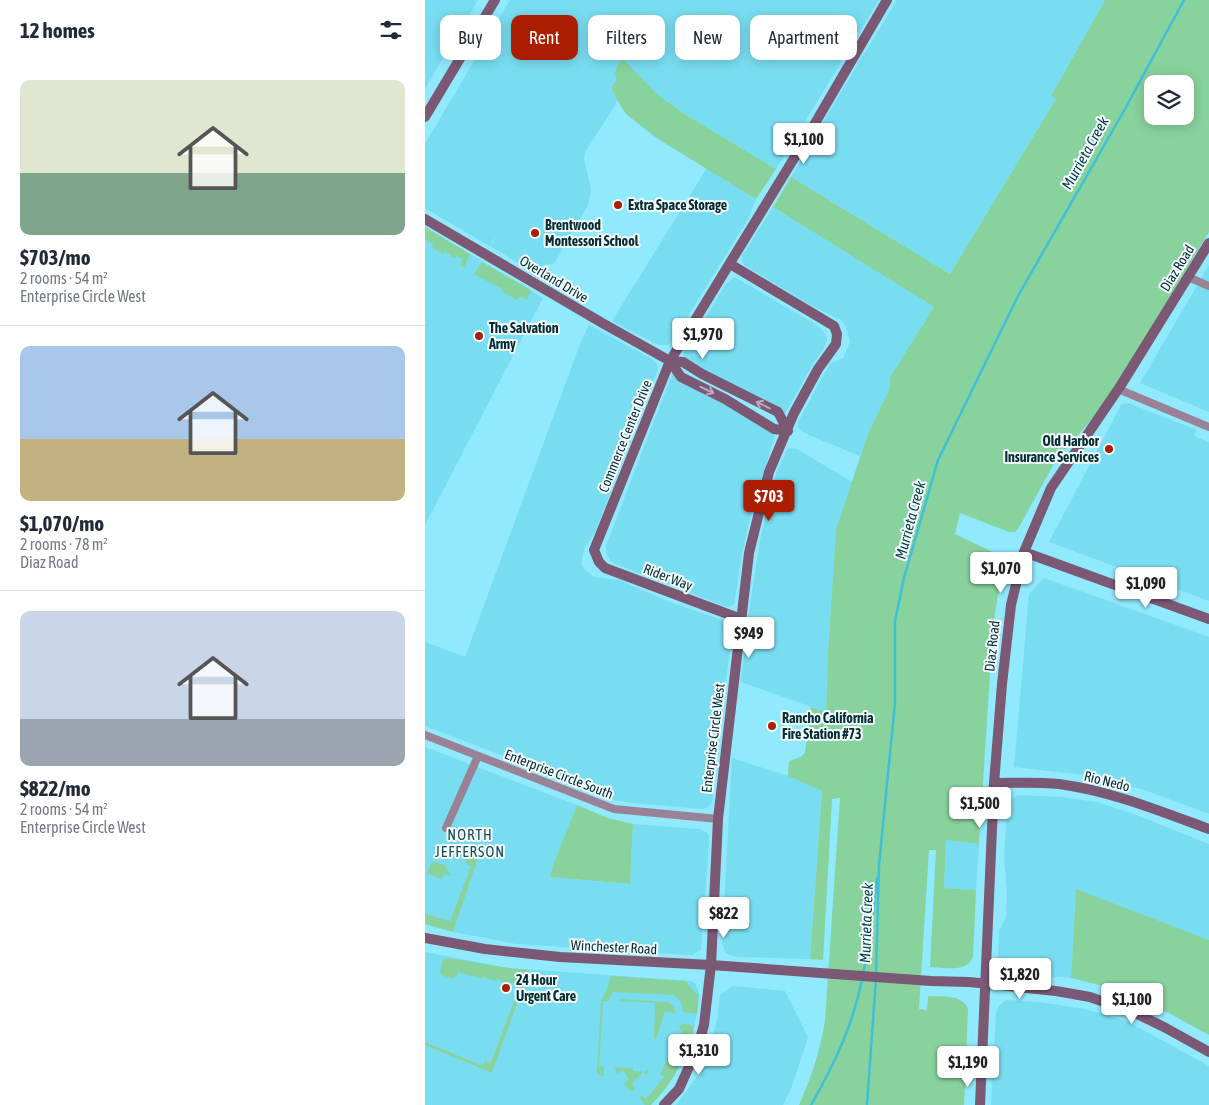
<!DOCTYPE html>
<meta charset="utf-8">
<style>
body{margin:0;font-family:"Asap Condensed",sans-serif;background:#f2f2f3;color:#1f2937;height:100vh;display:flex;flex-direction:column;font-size:19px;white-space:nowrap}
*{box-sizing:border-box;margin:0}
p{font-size:16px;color:#747a83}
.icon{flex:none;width:28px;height:28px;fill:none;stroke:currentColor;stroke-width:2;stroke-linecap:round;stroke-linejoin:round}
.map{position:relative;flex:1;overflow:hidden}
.side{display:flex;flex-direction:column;background:#fff;width:425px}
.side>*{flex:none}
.top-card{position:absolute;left:15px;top:15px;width:475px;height:45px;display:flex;gap:10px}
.controls{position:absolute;left:719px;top:75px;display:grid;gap:10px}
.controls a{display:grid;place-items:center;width:50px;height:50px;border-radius:10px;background:#fff;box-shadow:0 2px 12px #0003;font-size:25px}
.price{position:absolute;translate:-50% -42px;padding:0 11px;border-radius:5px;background:#fff;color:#222;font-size:16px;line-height:32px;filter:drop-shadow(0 1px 2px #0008)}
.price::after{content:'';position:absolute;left:50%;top:30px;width:15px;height:11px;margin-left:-8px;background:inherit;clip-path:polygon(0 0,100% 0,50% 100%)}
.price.active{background:#ac1e00;color:#fff}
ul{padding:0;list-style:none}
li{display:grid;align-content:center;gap:10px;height:265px;padding:0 20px}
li+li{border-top:1px solid #e0e1e3}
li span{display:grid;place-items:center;height:155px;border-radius:10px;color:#555}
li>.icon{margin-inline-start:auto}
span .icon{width:90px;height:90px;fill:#fffc;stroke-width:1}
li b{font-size:21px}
h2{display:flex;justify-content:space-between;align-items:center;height:60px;padding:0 20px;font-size:21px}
.pill{padding:0 18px;border-radius:10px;background:#fff;box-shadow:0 2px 12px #0003;font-size:18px;line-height:45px}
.pill.active{background:#ac1e00;color:#fff}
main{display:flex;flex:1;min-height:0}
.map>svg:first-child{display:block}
.built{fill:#79ddf1}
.green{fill:#88d29d;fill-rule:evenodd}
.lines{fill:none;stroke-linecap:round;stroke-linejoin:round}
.stream{stroke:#40c0d7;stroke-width:2.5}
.street{stroke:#9a8296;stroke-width:8}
.secondary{stroke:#7b5975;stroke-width:10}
.oneway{stroke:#b8aaba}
.poi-dot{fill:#ac1e00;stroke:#f4fcfe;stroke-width:2}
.labels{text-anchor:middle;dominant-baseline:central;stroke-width:4;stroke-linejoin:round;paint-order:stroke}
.poi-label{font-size:14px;font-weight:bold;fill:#042c34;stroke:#f4fcfe;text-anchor:start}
.street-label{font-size:14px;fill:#042c34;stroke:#f4fcfe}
.water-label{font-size:15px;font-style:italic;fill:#07414b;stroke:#f4fcfe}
.neighbourhood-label{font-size:15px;letter-spacing:1px;fill:#1b4b55;stroke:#f4fcfe}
</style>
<main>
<section class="side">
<h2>12 homes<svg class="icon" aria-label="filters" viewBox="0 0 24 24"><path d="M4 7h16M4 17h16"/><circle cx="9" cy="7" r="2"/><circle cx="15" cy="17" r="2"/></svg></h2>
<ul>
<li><span style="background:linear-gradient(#dfe7d0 60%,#7fa58c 0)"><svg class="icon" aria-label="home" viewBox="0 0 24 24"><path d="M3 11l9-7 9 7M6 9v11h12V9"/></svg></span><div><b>$703/mo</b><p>2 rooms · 54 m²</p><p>Enterprise Circle West</p></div></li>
<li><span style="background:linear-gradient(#a9c7e8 60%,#c2b280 0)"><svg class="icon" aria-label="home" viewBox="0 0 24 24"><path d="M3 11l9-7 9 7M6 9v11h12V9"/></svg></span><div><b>$1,070/mo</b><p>2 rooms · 78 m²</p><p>Diaz Road</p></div></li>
<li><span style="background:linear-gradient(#c9d6e8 70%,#9aa5b1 0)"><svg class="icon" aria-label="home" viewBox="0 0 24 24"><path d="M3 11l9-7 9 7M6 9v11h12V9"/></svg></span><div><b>$822/mo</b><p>2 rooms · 54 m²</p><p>Enterprise Circle West</p></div></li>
</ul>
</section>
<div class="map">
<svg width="784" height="1105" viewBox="0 0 784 1105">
<rect width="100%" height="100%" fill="#90e9fc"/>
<path class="built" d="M0 0H53L0 89Z
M85 0H454L351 169 258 113 233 95 197 58 192 81 186 86 192 100 190 106 160 152 159 159 166 189 163 205 129 264 119 265 113 275 65 246 75 230 64 246 0 208V144Z
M472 0H680L626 96 631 99 525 274 366 177 396 125Z
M282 168 331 199 323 219 247 342 243 345H233L187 321Z
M348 207 509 307 465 377 464 390 444 431 435 456 386 436 376 431 373 426V422L402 369 406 363 418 358 425 342 421 326 416 320 389 307 319 265 317 261V256Z
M0 227 118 298 0 525Z
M784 265V412L715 383Z
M308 278 313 279 390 324 397 330 401 335 402 340 399 348 389 362 358 417 262 360 259 356V352L301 284Z
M164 325 227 359 232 363 233 369 170 532 159 549 156 564 160 570 169 577 194 580 245 602 300 621 306 627 307 632 287 802 283 807 277 809 208 803 182 799 118 771 0 726V642L40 657 155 344Z
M251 373 350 435 324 522 317 555 309 604 304 607 299 606 193 565 186 562 181 553V546L222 439 247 375Z
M703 403 772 430 769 436 784 442V601L624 542 695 407 697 404Z
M366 448 372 449 427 482 411 529 403 652 401 712 316 682 322 624 335 540 352 471 362 450Z
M619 578 784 637V814L722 791 684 780 659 775 589 767 604 594Z
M0 747 152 805 128 865 125 877 205 884 208 824 275 829 281 832 284 836V842L276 949 268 955H263L91 944 28 932 0 924Z
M307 758 363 776 397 791 385 959 310 957 301 953 297 944Z
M593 795 636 797 672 802 709 814 784 844V940L651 890 646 978 582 973 578 971 573 964 574 931 581 917 582 889 579 860 582 805 584 801Z
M521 840 554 844 551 890 519 888Z
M0 952 83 968 266 981 271 984 274 994 272 1014 268 1033 253 1068 244 1083 226 1105H0Z
M307 986 360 991 383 1037 366 1089 358 1105H251L274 1074 283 1053 293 1016 295 995Z
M581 1000 614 1002 660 1009 703 1022 720 1031 784 1066V1105H566L571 1013 574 1006Z"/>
<path class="green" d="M680 0H784V232L688 391 672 413 631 460 593 529 590 532H584L535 513 530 534 580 558 582 561 573 594 568 628 554 844 521 840 519 888 551 890 548 956C543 974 518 967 505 967L511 850H504L494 1009 502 1010 503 996C517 997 536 994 543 1008L539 1105H374C386 1078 396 1049 400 1020L415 798 407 799 398 960 385 959 397 791 363 776 364 761 376 757 380 753 386 707 401 712 403 652 411 529 444 431 464 390 465 377 509 307 348 207 366 177 525 274 631 99 626 96ZM728 84H760V116H728Z
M197 58 233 95 258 113 351 169 331 199 233 139 215 125 201 114 192 100 186 86 192 81 190 72Z
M0 227 45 254 39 268 35 266 38 259 31 256 30 258 20 252 18 254 7 247 8 244 0 240Z
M57 262 106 290 102 300 95 296 92 300 76 291 77 289 49 274Z
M152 805 183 818 208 824 205 884 125 877 128 865Z
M41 850 54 855 28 932 0 924V914L25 921 46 866 41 864 39 855Z
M9 862 20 865 26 876 19 874 17 879 2 874 6 863Z
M651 889 784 940V1035C758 1021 733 1006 705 995 686 987 666 983 646 978Z
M23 958 83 968 104 970 67 1073 0 1045V1042L58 1066 60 1060 66 1062 95 986 82 981 81 983 72 979 71 981 58 977 57 979 33 972 31 977H29L28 979 16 975 15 971 18 960Z
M186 976 262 981 263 984 271 994 274 995 272 1014 258 1012 256 1002 249 995 187 992 184 1001H178L174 1066 179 1067V1075L176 1077 172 1072 176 1000 182 990Z
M197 999 243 1002 249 1006 250 1013 240 1011 231 1039H229L230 1003 194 1001Z
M260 1024 269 1026C263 1055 247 1084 226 1105H220L214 1098 216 1095 221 1099 239 1077 235 1074 247 1051 251 1052 258 1032 254 1027 255 1025Z
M190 1067 208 1068V1071L221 1072V1070L224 1072 221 1075 218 1072 207 1083 210 1088 206 1092 199 1084 204 1079 197 1070 192 1074Z"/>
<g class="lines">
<path class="stream" d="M438 974 445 940 452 878
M451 974 454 865 470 703V621L479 578 513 460 593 296 700 109 759 0
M386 1105C410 1063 427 1027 437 980
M442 1105 451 979"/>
<path class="street" d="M763 277 784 286
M693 389 784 427
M0 735 189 809 293 819
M21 828 53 756"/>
<path class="secondary" d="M0 117 70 0
M0 219 179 324 245 361 256 377 300 399 349 429 363 431
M245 361 258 362 277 374 353 412 363 431
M599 552 784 619
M316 619 180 568 174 562 169 550 245 361 382 137 462 0
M569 783C591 783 613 782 634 784 686 791 735 811 784 829
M0 938 60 949 135 957 286 965 506 981 544 982 631 991 665 997 710 1013 739 1027 784 1052
M239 1105 254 1089 272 1049 279 1025 286 965 293 819 324 553 344 472 369 413 393 369 411 344 412 334 409 326 305 264
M555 1105 569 783 577 684 586 605 599 552 626 488 696 385 784 243"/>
</g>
<defs><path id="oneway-shaft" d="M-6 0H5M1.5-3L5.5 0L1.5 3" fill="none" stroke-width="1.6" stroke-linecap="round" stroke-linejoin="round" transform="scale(1.25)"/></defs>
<g class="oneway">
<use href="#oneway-shaft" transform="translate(282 390) rotate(26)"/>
<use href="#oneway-shaft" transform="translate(338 405) rotate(-154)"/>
</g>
<g class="poi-dot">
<circle cx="193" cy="205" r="5"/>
<circle cx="110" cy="233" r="5"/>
<circle cx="54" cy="336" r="5"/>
<circle cx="684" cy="449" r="5"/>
<circle cx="347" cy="726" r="5"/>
<circle cx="81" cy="988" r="5"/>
</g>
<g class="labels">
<g class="poi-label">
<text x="203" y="205">Extra Space Storage</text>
<text x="120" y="225">Brentwood<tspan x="120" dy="16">Montessori School</tspan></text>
<text x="64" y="328">The Salvation<tspan x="64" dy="16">Army</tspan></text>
<text x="674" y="441" text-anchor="end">Old Harbor<tspan x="674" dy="16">Insurance Services</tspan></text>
<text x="357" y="718">Rancho California<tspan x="357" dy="16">Fire Station #73</tspan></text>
<text x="91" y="980">24 Hour<tspan x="91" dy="16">Urgent Care</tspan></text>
</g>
<g class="street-label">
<text transform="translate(752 268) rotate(-58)">Diaz Road</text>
<text transform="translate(129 279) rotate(31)">Overland Drive</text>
<text transform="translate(200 436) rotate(-68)">Commerce Center Drive</text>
<text transform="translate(243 577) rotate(21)">Rider Way</text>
<text transform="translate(567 646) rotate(-84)">Diaz Road</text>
<text transform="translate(288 738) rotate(-83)">Enterprise Circle West</text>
<text transform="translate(134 774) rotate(21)">Enterprise Circle South</text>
<text transform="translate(682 781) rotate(14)">Rio Nedo</text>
<text transform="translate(189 947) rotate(3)">Winchester Road</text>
</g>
<g class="water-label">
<text transform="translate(660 153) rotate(-61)">Murrieta Creek</text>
<text transform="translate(485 520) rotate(-75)">Murrieta Creek</text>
<text transform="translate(441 923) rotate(-88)">Murrieta Creek</text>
</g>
<g class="neighbourhood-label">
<text x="45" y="834">NORTH<tspan x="45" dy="17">JEFFERSON</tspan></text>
</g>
</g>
</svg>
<div class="controls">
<a><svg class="icon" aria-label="layers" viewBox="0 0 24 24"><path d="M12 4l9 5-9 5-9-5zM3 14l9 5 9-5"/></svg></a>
</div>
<b class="price" style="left:379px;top:165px">$1,100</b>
<b class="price" style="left:278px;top:360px">$1,970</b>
<b class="price active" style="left:344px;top:522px">$703</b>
<b class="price" style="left:576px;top:594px">$1,070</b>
<b class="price" style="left:721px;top:609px">$1,090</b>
<b class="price" style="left:324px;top:659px">$949</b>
<b class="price" style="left:555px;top:829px">$1,500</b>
<b class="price" style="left:299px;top:939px">$822</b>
<b class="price" style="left:595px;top:1000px">$1,820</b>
<b class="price" style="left:707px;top:1025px">$1,100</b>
<b class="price" style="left:274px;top:1076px">$1,310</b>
<b class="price" style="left:543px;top:1088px">$1,190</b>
<div class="top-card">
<a class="pill">Buy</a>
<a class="pill active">Rent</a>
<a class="pill">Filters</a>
<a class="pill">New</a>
<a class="pill">Apartment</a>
</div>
</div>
</main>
